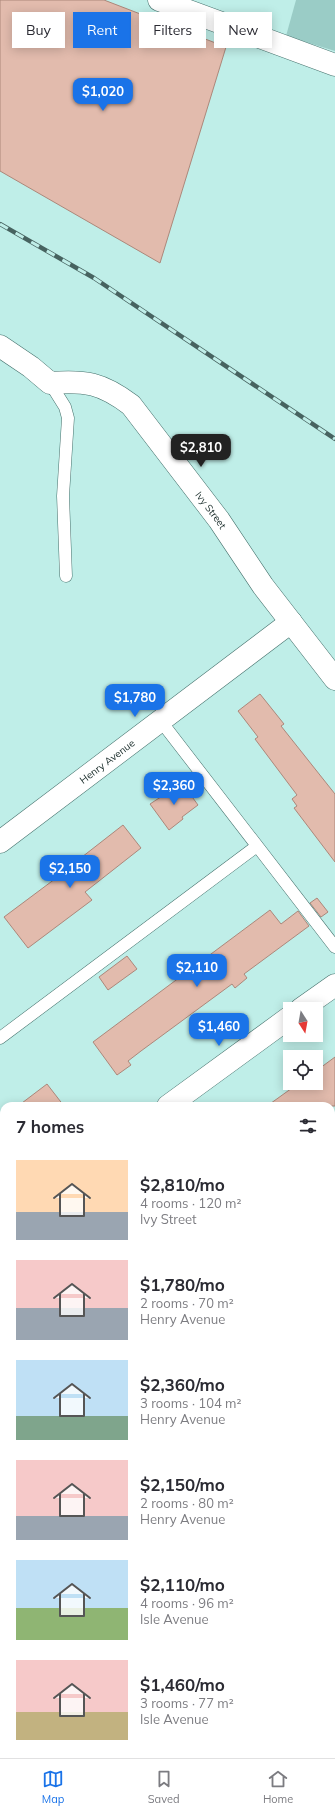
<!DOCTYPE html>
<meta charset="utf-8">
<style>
body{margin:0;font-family:Mulish,sans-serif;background:#f7f7f7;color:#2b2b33;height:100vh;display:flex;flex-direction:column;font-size:15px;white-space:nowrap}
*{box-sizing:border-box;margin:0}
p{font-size:13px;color:#7c7c81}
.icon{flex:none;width:22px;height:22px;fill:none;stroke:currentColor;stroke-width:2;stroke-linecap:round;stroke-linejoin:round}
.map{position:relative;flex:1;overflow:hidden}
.side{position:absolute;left:0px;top:1102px;width:335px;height:656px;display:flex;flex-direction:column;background:#fff;border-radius:12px 12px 0 0;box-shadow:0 2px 10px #0003}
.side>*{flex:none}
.hud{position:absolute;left:12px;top:12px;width:311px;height:36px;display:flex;gap:8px}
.needle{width:26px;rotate:169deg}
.controls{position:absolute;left:283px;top:1002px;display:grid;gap:8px}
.controls a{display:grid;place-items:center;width:40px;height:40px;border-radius:0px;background:#fff;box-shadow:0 2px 10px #0003;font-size:20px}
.price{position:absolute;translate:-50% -34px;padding:0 9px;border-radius:8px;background:#1a73e8;color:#fff;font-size:13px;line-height:26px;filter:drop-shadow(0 1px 2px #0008)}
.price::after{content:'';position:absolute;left:50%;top:24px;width:12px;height:9px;margin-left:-6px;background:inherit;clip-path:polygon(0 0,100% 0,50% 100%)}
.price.active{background:#222;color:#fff}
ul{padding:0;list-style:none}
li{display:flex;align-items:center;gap:12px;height:100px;padding:0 16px}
li span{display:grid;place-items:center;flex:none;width:112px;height:80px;border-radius:0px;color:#555}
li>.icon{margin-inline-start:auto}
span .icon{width:48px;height:48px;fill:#fffc;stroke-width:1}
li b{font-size:17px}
h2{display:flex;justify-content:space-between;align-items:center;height:48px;padding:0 16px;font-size:17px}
.pill{padding:0 14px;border-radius:0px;background:#fff;box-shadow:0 2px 10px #0003;font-size:14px;line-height:36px}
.pill.active{background:#1a73e8;color:#fff}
.dock{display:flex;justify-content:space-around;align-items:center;height:56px;border-top:1px solid #e1e1e2;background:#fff;font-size:11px;color:#7c7c81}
.dock a{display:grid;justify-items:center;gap:2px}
.dock .active{color:#1a73e8}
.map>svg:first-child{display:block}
.green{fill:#9accc6}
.building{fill:#e2bbad;stroke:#ac877a}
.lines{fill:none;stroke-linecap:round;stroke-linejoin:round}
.service-casing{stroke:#45716c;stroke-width:13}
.minor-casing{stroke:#45716c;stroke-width:23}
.service{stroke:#fff;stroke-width:12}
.minor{stroke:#fff;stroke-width:22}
.rail-casing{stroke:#476360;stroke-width:4.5}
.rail{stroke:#bfeee8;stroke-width:3;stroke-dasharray:9;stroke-linecap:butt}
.labels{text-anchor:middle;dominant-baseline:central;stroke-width:3;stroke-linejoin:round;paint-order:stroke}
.street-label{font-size:10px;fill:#162927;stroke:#bfeee8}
</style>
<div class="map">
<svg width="335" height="1758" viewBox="0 0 335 1758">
<rect width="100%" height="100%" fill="#bfeee8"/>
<path class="green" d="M296 0H335V51L286 36Z"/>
<path class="building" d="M0 0H104L226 47 160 263 0 171Z
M260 694 284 724 281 726 335 794V862L294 808 297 806 292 799 297 795 255 739 258 737 238 711Z
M182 783 198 805 182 817 183 819 169 830 150 804Z
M123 825 141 848 85 892 92 900 28 948 4 917 83 858 82 857Z
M317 898 328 912 321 917 310 903Z
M270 910 281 924 298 911 309 926 244 974 247 978 235 988 232 984 141 1051 128 1061 131 1065 117 1075 93 1042Z
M127 956 137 969 108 990 99 977Z
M335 1057V1106H267L299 1083H316V1071Z
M47 1084 64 1106H18Z"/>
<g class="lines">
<defs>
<path id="service" d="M50 383 65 407 68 418 63 496 66 576
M160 720 335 947
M0 1038 257 846
M331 1182 335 1179
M0 1428 4 1425
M92 1758 98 1754"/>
<g id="minor">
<path d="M159 0 335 65"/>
<path id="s1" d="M0 346 31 367 50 383C85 380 102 383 131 405L219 520 263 586 335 679"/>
<path id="s2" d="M0 842 291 622"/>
<path d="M301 1009 335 985"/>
<path d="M168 1106 290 1017"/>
<path d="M0 1133 4 1138"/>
<path d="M0 1233 4 1230"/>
<path d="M331 1381 335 1378"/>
<path d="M331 1580 335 1585"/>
<path d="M0 1626 4 1623"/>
</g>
</defs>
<use href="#service" class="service-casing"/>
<use href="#minor" class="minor-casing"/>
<use href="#service" class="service"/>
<use href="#minor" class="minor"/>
<defs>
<path id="rail" d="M0 224 94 278 335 439"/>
</defs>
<use href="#rail" class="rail-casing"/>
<use href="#rail" class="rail"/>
</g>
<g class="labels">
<g class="street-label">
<text stroke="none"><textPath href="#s1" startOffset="281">Ivy Street</textPath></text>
<text stroke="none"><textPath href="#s2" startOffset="134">Henry Avenue</textPath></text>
</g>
</g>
</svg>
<div class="controls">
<a><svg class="needle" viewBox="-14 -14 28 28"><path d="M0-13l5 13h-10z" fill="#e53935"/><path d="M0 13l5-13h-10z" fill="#7c7c81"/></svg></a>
<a><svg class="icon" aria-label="locate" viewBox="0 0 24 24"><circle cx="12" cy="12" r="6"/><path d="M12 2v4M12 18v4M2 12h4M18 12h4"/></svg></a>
</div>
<b class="price" style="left:103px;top:112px">$1,020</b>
<b class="price active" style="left:201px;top:468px">$2,810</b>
<b class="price" style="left:135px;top:718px">$1,780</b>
<b class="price" style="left:174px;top:806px">$2,360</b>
<b class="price" style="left:70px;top:889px">$2,150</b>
<b class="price" style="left:197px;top:988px">$2,110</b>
<b class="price" style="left:219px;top:1047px">$1,460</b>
<div class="hud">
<a class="pill">Buy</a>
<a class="pill active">Rent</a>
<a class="pill">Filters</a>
<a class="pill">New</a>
</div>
<section class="side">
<h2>7 homes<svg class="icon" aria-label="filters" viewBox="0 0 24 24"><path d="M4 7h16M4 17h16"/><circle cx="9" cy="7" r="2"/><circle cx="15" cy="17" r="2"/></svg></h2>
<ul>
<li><span style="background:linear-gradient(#ffd9b3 65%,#9aa5b1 0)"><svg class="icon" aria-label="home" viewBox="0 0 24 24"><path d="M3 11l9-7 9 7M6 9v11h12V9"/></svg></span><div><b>$2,810/mo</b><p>4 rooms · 120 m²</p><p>Ivy Street</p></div></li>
<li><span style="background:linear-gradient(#f6c9c9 60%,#9aa5b1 0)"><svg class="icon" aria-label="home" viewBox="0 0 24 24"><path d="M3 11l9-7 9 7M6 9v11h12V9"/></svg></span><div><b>$1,780/mo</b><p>2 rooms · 70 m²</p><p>Henry Avenue</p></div></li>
<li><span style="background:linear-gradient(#bfe0f5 70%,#7fa58c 0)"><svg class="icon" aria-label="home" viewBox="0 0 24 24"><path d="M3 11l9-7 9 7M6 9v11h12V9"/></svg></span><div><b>$2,360/mo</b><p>3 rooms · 104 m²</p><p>Henry Avenue</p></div></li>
<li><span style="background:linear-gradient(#f6c9c9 70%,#9aa5b1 0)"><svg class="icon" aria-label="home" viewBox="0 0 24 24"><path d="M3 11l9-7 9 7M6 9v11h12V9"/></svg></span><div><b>$2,150/mo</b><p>2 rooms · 80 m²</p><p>Henry Avenue</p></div></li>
<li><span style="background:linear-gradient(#bfe0f5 60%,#8fb573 0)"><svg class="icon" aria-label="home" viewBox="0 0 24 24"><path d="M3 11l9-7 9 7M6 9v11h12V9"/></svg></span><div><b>$2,110/mo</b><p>4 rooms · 96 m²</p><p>Isle Avenue</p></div></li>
<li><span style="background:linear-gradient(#f6c9c9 65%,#c2b280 0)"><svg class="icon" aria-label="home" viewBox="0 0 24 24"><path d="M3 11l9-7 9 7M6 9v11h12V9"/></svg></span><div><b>$1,460/mo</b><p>3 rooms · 77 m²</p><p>Isle Avenue</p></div></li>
</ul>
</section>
</div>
<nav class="dock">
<a class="active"><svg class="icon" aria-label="map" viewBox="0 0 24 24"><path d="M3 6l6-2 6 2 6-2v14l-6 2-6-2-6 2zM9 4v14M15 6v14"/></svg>Map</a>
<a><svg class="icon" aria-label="saved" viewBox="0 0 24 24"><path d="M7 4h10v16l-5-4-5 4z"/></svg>Saved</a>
<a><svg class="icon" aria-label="home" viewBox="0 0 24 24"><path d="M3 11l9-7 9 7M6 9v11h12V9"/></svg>Home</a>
</nav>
